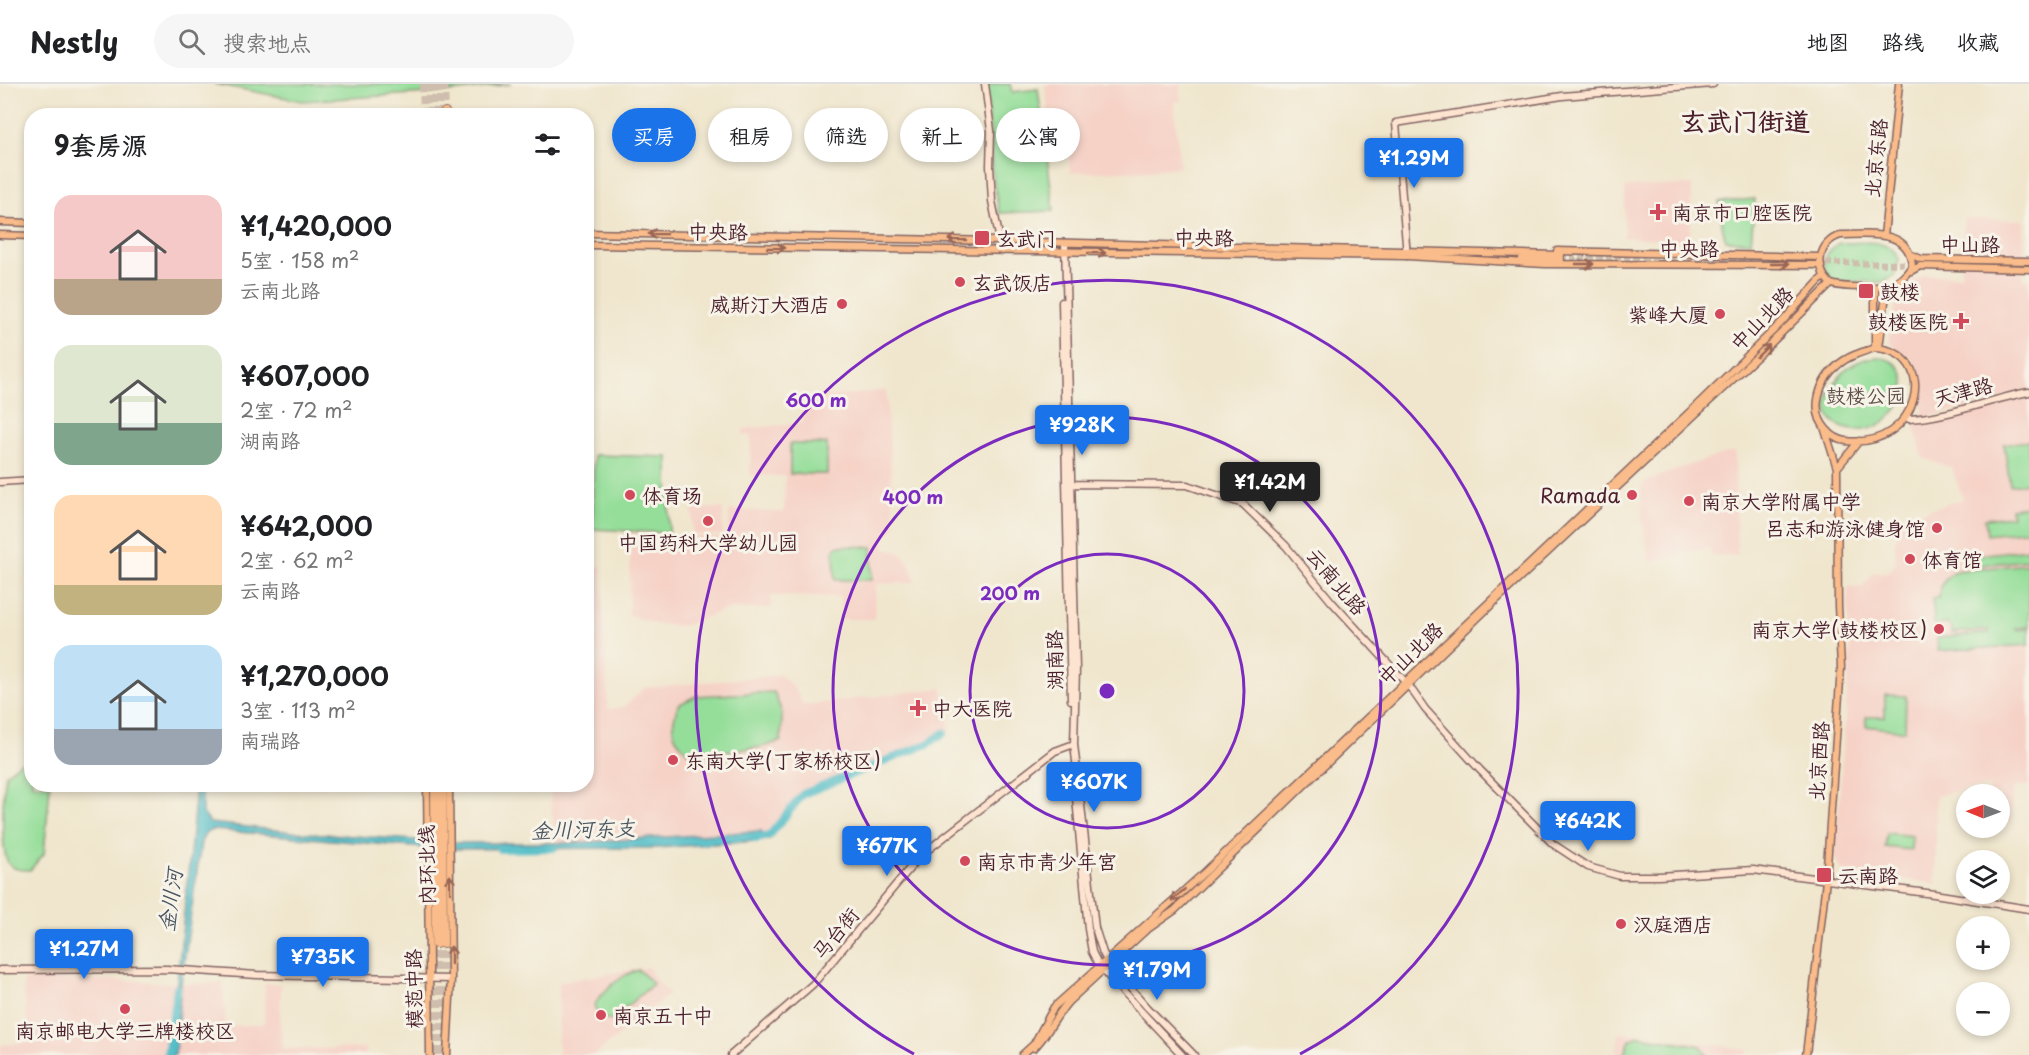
<!DOCTYPE html>
<html lang="zh">
<meta charset="utf-8">
<style>
body{margin:0;font-family:"Playpen Sans","LXGW WenKai TC",sans-serif;background:#f6f6f6;color:#202124;height:100vh;display:flex;flex-direction:column;font-size:22px;white-space:nowrap}
*{box-sizing:border-box;margin:0}
p{font-size:20px;color:#757577}
.icon{flex:none;width:33px;height:33px;fill:none;stroke:currentColor;stroke-width:2;stroke-linecap:round;stroke-linejoin:round}
.map{position:relative;flex:1;overflow:hidden}
.side{position:absolute;left:24px;top:24px;width:570px;height:684px;display:flex;flex-direction:column;background:#fff;border-radius:24px;box-shadow:0 3px 9px #0003}
.side>*{flex:none}
.banner{position:absolute;left:612px;top:24px;width:570px;height:54px;display:flex;gap:12px}
.needle{width:39px;rotate:271deg}
.buttons{position:absolute;left:1956px;top:700px;display:grid;gap:12px}
.buttons a{display:grid;place-items:center;width:54px;height:54px;border-radius:50%;background:#fff;box-shadow:0 3px 9px #0003;font-size:30px}
.price{position:absolute;translate:-50% -51px;padding:0 14px;border-radius:6px;background:#1a73e8;color:#fff;font-size:20px;line-height:39px;filter:drop-shadow(0 2px 3px #0008)}
.price::after{content:'';position:absolute;left:50%;top:36px;width:18px;height:14px;margin-left:-9px;background:inherit;clip-path:polygon(0 0,100% 0,50% 100%)}
.price.on{background:#222;color:#fff}
ul{padding:0;list-style:none}
li{display:flex;align-items:center;gap:18px;height:150px;padding:0 30px}
li span{display:grid;place-items:center;flex:none;width:168px;height:120px;border-radius:18px;color:#555}
li>.icon{margin-inline-start:auto}
span .icon{width:72px;height:72px;fill:#fffc;stroke-width:1}
li b{font-size:26px}
h2{display:flex;justify-content:space-between;align-items:center;height:72px;padding:0 30px;font-size:26px}
.chip{padding:0 21px;border-radius:27px;background:#fff;box-shadow:0 3px 9px #0003;font-size:21px;line-height:54px}
.chip.on{background:#1a73e8;color:#fff}
header{display:flex;align-items:center;gap:36px;box-sizing:border-box;height:84px;padding:0 30px;background:#fff;border-bottom:2px solid #e0e0e0}
header strong{font-size:28px}
nav{display:flex;gap:33px;margin-inline-start:auto;font-size:21px}
.search{width:420px;height:54px;background:#f6f6f6;display:flex;align-items:center;gap:15px;box-sizing:border-box;padding:0 21px;border-radius:33px;color:#757577;font-size:22px}
.map>svg:first-child{display:block}
.built{fill:#f6d1c6}
.green{fill:#95de9a;stroke:#707e62;stroke-width:1.5}
.water{fill:#4ebcc6;stroke:#4c6e78;stroke-width:1.5}
.lines{fill:none;stroke-linecap:round;stroke-linejoin:round}
.river{stroke:#4ebcc6;stroke-width:8}
.primary-tunnel{stroke:#cfbead;stroke-width:6;stroke-dasharray:6 3;stroke-linecap:butt}
.highway-tunnel{stroke:#cfbead;stroke-width:8;stroke-dasharray:8 4;stroke-linecap:butt}
.secondary-casing{stroke:#846564;stroke-width:9}
.primary-casing{stroke:#846564;stroke-width:9}
.highway-casing{stroke:#846564;stroke-width:10}
.secondary{stroke:#fde4d0;stroke-width:6}
.primary{stroke:#f9bc8a;stroke-width:6}
.highway{stroke:#f9bc8a;stroke-width:8}
.oneway{stroke:#996656}
.ring{fill:none;stroke:#7b2cbf;stroke-width:3}
.poi-dot{fill:#d1495b;stroke:#f7f3e8;stroke-width:2}
.labels{text-anchor:middle;dominant-baseline:central;stroke-width:6;stroke-linejoin:round;paint-order:stroke}
.street-label{font-size:20px;fill:#4a1f2b;stroke:#f7f3e8}
.poi-label{font-size:20px;fill:#4a1f2b;stroke:#f7f3e8;text-anchor:start}
.park-label{font-size:20px;fill:#5d4f47;stroke:#f7f3e8}
.water-label{font-size:21px;font-style:italic;fill:#4b5661;stroke:#f7f3e8}
.district-label{font-size:26px;font-weight:bold;fill:#4a1f2b;stroke:#f7f3e8}
.centre{fill:#7b2cbf;stroke:#f7f3e8;stroke-width:3}
.ring-label{font-size:18px;text-anchor:middle;font-weight:bold;fill:#7b2cbf;stroke:#f7f3e8;stroke-width:6;stroke-linejoin:round;paint-order:stroke}
</style>
<header>
<strong>Nestly</strong>
<div class="search"><svg class="icon" aria-label="search" viewBox="0 0 24 24"><circle cx="10" cy="10" r="6"/><path d="M15 15l6 6"/></svg>搜索地点</div>
<nav><a>地图</a><a>路线</a><a>收藏</a></nav>
</header>
<div class="map">
<svg width="2029" height="971" viewBox="0 0 2029 971">
<rect width="100%" height="100%" fill="#f7f3e8"/>
<filter id="ink" filterUnits="userSpaceOnUse"><feTurbulence type="fractalNoise" baseFrequency=".0167" numOctaves="2"/><feDisplacementMap in="SourceGraphic" scale="12" xChannelSelector="R" yChannelSelector="G"/><feConvolveMatrix kernelMatrix="1 2 1 2 8 2 1 2 1" color-interpolation-filters="sRGB"/></filter>
<filter id="wash" filterUnits="userSpaceOnUse"><feTurbulence type="fractalNoise" baseFrequency=".008" numOctaves="4" result="noise"/><feDisplacementMap in="SourceGraphic" scale="24" xChannelSelector="R" yChannelSelector="G"/><feGaussianBlur stdDeviation="1.35" result="paint"/><feColorMatrix in="noise" values="0 0 0 0 0 0 0 0 0 0 0 0 0 0 0 0 0 1.4 0 .05"/><feComposite in="paint" operator="in"/></filter>
<g filter="url(#wash)">
<rect width="100%" height="100%" fill="#f0e6cd"/>
<path class="built" d="M1045 0H1180L1181 17 1174 18 1180 83 1153 86 1070 89 1067 43 1050 44Z
M1692 101 1690 157 1624 153 1625 103Z
M1964 135 2024 136 2023 196H2029V308L1923 334 1920 293 1912 276 1888 259 1897 215 1910 198 1924 191 1961 192Z
M886 306 894 436V443L891 448 884 449V464L893 466 903 471 910 481 916 498 876 500 874 535H841L840 513 771 512V524L727 525 683 542 656 540 629 531 631 449 728 454 729 427 731 426 784 428 785 392 750 391 751 352 743 351V345L803 339V315L820 311H845Z
M2029 313V702H2013L2012 738 2000 737V711H1990L1989 703 1972 704 1936 712V800L1841 786 1835 774 1850 569 1848 503H1861L1866 499 1874 488 1885 489 1896 480 1895 458 1898 450 1899 435 1963 415 1952 384 1923 374 1914 341Z
M1735 367 1737 471 1711 472 1709 463 1650 478 1642 434 1641 408 1643 399 1689 381Z
M723 424V451L693 450 692 425Z
M587 481 601 483 608 625 624 623 644 604 781 591 794 604 803 620 807 621 942 604 950 646 928 660 803 710 769 752 759 754 727 756 726 748 633 756 557 759 551 722V701L586 700Z
M648 883 656 896 669 910 595 971H558L559 898Z
M23 896H113L188 900 223 899 226 942 264 940 265 900H281L280 939 283 965 366 964V971H0V961L29 958Z
M1619 948 1725 962 1748 966 1747 971H1616Z"/>
<path class="green" d="M215 0H511L460 7 302 17Z
M987 0H1010L1012 8 1038 5 1054 127 999 129 992 87Z
M1755 115 1751 158 1726 156C1721 144 1722 131 1719 118Z
M1841 159C1862 159 1889 153 1899 175L1895 191 1883 198 1837 197C1817 188 1823 165 1841 159Z
M1878 273C1931 281 1897 357 1848 345 1811 337 1830 296 1852 281 1859 276 1868 274 1878 273Z
M2029 357V399L2010 401 2004 360Z
M827 360V390H790V360Z
M594 371 668 373 669 449 592 445Z
M2029 422V446L1987 451 1985 435 2012 432 2011 424Z
M837 462 872 463V496H835L834 465Z
M2029 465V476L1972 482 1971 472Z
M2029 480V543L2016 544V546L2029 545V561L1938 567 1937 554 1989 549 1988 546 1952 549V545L1947 540H1934L1933 514H1938C1940 502 1945 493 1956 487Z
M774 608 782 629 781 657 762 663 692 671C670 653 670 647 678 621L696 612Z
M1885 611 1906 612 1905 647 1866 642V633H1885Z
M21 678H31L32 700 50 701 44 770 30 786C22 786 13 786 8 779 0 762 3 712 6 690Z
M1887 749 1912 752 1911 766 1885 763Z
M639 886 653 900 611 936 600 933 594 922C603 906 622 890 639 886Z
M1639 952 1701 962 1707 971H1624L1630 956Z"/>
<path class="water" d="M196 701H202V728L210 739 293 748 460 759H571L761 747 769 756 656 764 437 765 214 746 206 748 201 758 181 900 175 971H169C179 881 189 791 196 701Z"/>
<g class="lines">
<path class="river" d="M755 755 769 752 803 710 928 660 944 649
M500 765 553 764
M167 971 177 904"/>
</g>
</g>
<g filter="url(#ink)">
<g class="lines">
<path class="primary-tunnel" d="M1561 171 1644 173
M1721 174H1752
M1561 176 1725 178
M1817 179 1923 180"/>
<path class="highway-tunnel" d="M423 0 424 30
M429 0 431 32
M437 0V32
M444 0 445 28
M436 971V860
M442 971 443 860"/>
<defs>
<path id="secondary" d="M985 0 991 47 990 82 992 117 1002 167
M1065 159 1076 585 1074 660 1095 844 1103 869 1109 880 1148 924 1194 971
M1407 172 1396 39 1562 12 1713 0
M1062 218 1071 616
M1906 332 1909 335C1950 333 1989 315 2029 308
M0 398 32 396
M1066 400 1187 401 1243 420 1286 462 1331 517 1409 602 1425 625 1480 686 1553 760 1588 783 1620 792H1659L1753 786 1934 810 2029 825
M1074 692 1088 845 1092 868 1099 882 1182 971
M0 886 167 885 257 891 451 895
M731 971 813 900 920 772 1055 667 1074 660"/>
<path id="primary" d="M0 138 32 139
M586 149 1000 157 1561 171
M0 151 32 152
M1841 151C1869 151 1910 144 1912 182 1898 204 1885 204 1861 203 1851 203 1841 203 1831 200 1814 185 1818 158 1841 151Z
M1884 152 1899 0
M586 161 1407 172 1545 180 1821 181
M1557 167 1820 173
M1912 171 1921 175 2029 177
M1522 175 1561 176
M1911 187 1920 182 2029 185
M1875 264C1942 268 1920 366 1846 357 1839 356 1832 352 1827 346 1809 327 1819 296 1838 281 1848 272 1862 268 1875 264Z
M1875 264V204
M1879 264 1887 203
M1837 384 1859 357
M427 700 430 971
M1034 964C1048 950 1055 933 1068 918L1145 847 1175 826 1490 522 1763 267 1831 200
M447 971 451 895 449 700
M1022 971 1034 960 1054 923 1206 787 1696 322 1781 239 1824 192
M1806 971 1826 796 1841 583 1838 522 1837 384 1824 343"/>
<path id="highway" d="M445 28 446 32
M424 30V32
M435 700 436 860
M442 700 443 860"/>
</defs>
<use href="#secondary" class="secondary-casing"/>
<use href="#primary" class="primary-casing"/>
<use href="#highway" class="highway-casing"/>
<use href="#secondary" class="secondary"/>
<use href="#primary" class="primary"/>
<use href="#highway" class="highway"/>
</g>
<defs><path id="oneway-shaft" d="M-6 0H5M1.5-3L5.5 0L1.5 3" fill="none" stroke-width="1.6" stroke-linecap="round" stroke-linejoin="round" transform="scale(1.5)"/></defs>
<g class="oneway">
<use href="#oneway-shaft" transform="translate(657 150) rotate(-179)"/>
<use href="#oneway-shaft" transform="translate(957 156) rotate(-179)"/>
<use href="#oneway-shaft" transform="translate(776 164) rotate(1)"/>
<use href="#oneway-shaft" transform="translate(1097 169) rotate(1)"/>
<use href="#oneway-shaft" transform="translate(1585 180)"/>
<use href="#oneway-shaft" transform="translate(1780 180)"/>
<use href="#oneway-shaft" transform="translate(1763 267) rotate(-44)"/>
<use href="#oneway-shaft" transform="translate(450 800) rotate(-91)"/>
<use href="#oneway-shaft" transform="translate(1178 811) rotate(139)"/>
<use href="#oneway-shaft" transform="translate(451 871) rotate(-90)"/>
</g>
</g>
<g class="ring">
<circle cx="1107" cy="607" r="137"/>
<circle cx="1107" cy="607" r="274"/>
<path d="M914 970A411 411 0 1 1 1300 970"/>
</g>
<g class="poi-dot">
<path d="M1655 119h6v6h6v6h-6v6h-6v-6h-6v-6h6z"/>
<rect x="974" y="146" width="16" height="16" rx="3"/>
<circle cx="960" cy="198" r="6"/>
<rect x="1858" y="199" width="16" height="16" rx="3"/>
<circle cx="842" cy="220" r="6"/>
<circle cx="1720" cy="230" r="6"/>
<path d="M1958 228h6v6h6v6h-6v6h-6v-6h-6v-6h6z"/>
<circle cx="630" cy="411" r="6"/>
<circle cx="1632" cy="411" r="6"/>
<circle cx="1689" cy="417" r="6"/>
<circle cx="708" cy="437" r="6"/>
<circle cx="1937" cy="444" r="6"/>
<circle cx="1910" cy="475" r="6"/>
<circle cx="1939" cy="545" r="6"/>
<path d="M915 615h6v6h6v6h-6v6h-6v-6h-6v-6h6z"/>
<circle cx="673" cy="676" r="6"/>
<circle cx="965" cy="777" r="6"/>
<rect x="1816" y="783" width="16" height="16" rx="3"/>
<circle cx="1621" cy="840" r="6"/>
<circle cx="125" cy="925" r="6"/>
<circle cx="601" cy="931" r="6"/>
</g>
<g class="labels">
<g class="street-label">
<text transform="translate(1875 74) rotate(-84)">北京东路</text>
<text transform="translate(718 147) rotate(1)">中央路</text>
<text transform="translate(1204 153) rotate(1)">中央路</text>
<text x="1970" y="160">中山路</text>
<text x="1689" y="164">中央路</text>
<text transform="translate(1761 234) rotate(-46)">中山北路</text>
<text transform="translate(1963 307) rotate(-15)">天津路</text>
<text transform="translate(1337 497) rotate(50)">云南北路</text>
<text transform="translate(1410 569) rotate(-44)">中山北路</text>
<text transform="translate(1054 576) rotate(-91)">湖南路</text>
<text transform="translate(1818 677) rotate(-86)">北京西路</text>
<text transform="translate(426 781) rotate(-91)">内环北线</text>
<text transform="translate(835 849) rotate(-50)">马台街</text>
<text transform="translate(413 905) rotate(-91)">模范中路</text>
</g>
<g class="poi-label">
<text x="1672" y="128">南京市口腔医院</text>
<text x="996" y="154">玄武门</text>
<text x="972" y="198">玄武饭店</text>
<text x="1880" y="207">鼓楼</text>
<text x="830" y="220" text-anchor="end">威斯汀大酒店</text>
<text x="1708" y="230" text-anchor="end">紫峰大厦</text>
<text x="1948" y="237" text-anchor="end">鼓楼医院</text>
<text x="642" y="411">体育场</text>
<text x="1620" y="411" text-anchor="end">Ramada</text>
<text x="1701" y="417">南京大学附属中学</text>
<text x="1925" y="444" text-anchor="end">吕志和游泳健身馆</text>
<text x="708" y="458" text-anchor="middle">中国药科大学幼儿园</text>
<text x="1922" y="475">体育馆</text>
<text x="1927" y="545" text-anchor="end">南京大学(鼓楼校区)</text>
<text x="932" y="624">中大医院</text>
<text x="685" y="676">东南大学(丁家桥校区)</text>
<text x="977" y="777">南京市青少年宫</text>
<text x="1838" y="791">云南路</text>
<text x="1633" y="840">汉庭酒店</text>
<text x="613" y="931">南京五十中</text>
<text x="125" y="946" text-anchor="middle">南京邮电大学三牌楼校区</text>
</g>
<g class="park-label">
<text x="1866" y="311">鼓楼公园</text>
</g>
<g class="water-label">
<text transform="translate(583 744) rotate(-2)">金川河东支</text>
<text transform="translate(169 816) rotate(-82)">金川河</text>
</g>
<g class="district-label">
<text x="1745" y="36">玄武门街道</text>
</g>
</g>
<circle cx="1107" cy="607" r="9" class="centre"/>
<g class="ring-label">
<text x="816" y="323">600 m</text>
<text x="913" y="420">400 m</text>
<text x="1010" y="516">200 m</text>
</g>
</svg>
<div class="buttons">
<a><svg class="needle" viewBox="-14 -14 28 28"><path d="M0-13l5 13h-10z" fill="#e53935"/><path d="M0 13l5-13h-10z" fill="#757577"/></svg></a>
<a><svg class="icon" aria-label="layers" viewBox="0 0 24 24"><path d="M12 4l9 5-9 5-9-5zM3 14l9 5 9-5"/></svg></a>
<a>+</a>
<a>−</a>
</div>
<b class="price" style="left:1414px;top:105px">¥1.29M</b>
<b class="price" style="left:1082px;top:372px">¥928K</b>
<b class="price on" style="left:1270px;top:429px">¥1.42M</b>
<b class="price" style="left:1094px;top:729px">¥607K</b>
<b class="price" style="left:1588px;top:768px">¥642K</b>
<b class="price" style="left:887px;top:793px">¥677K</b>
<b class="price" style="left:84px;top:896px">¥1.27M</b>
<b class="price" style="left:323px;top:904px">¥735K</b>
<b class="price" style="left:1157px;top:917px">¥1.79M</b>
<div class="banner">
<a class="chip on">买房</a>
<a class="chip">租房</a>
<a class="chip">筛选</a>
<a class="chip">新上</a>
<a class="chip">公寓</a>
</div>
<section class="side">
<h2>9套房源<svg class="icon" aria-label="filters" viewBox="0 0 24 24"><path d="M4 7h16M4 17h16"/><circle cx="9" cy="7" r="2"/><circle cx="15" cy="17" r="2"/></svg></h2>
<ul>
<li><span style="background:linear-gradient(#f6c9c9 70%,#b9a48a 0)"><svg class="icon" aria-label="home" viewBox="0 0 24 24"><path d="M3 11l9-7 9 7M6 9v11h12V9"/></svg></span><div><b>¥1,420,000</b><p>5室 · 158 m²</p><p>云南北路</p></div></li>
<li><span style="background:linear-gradient(#dfe7d0 65%,#7fa58c 0)"><svg class="icon" aria-label="home" viewBox="0 0 24 24"><path d="M3 11l9-7 9 7M6 9v11h12V9"/></svg></span><div><b>¥607,000</b><p>2室 · 72 m²</p><p>湖南路</p></div></li>
<li><span style="background:linear-gradient(#ffd9b3 75%,#c2b280 0)"><svg class="icon" aria-label="home" viewBox="0 0 24 24"><path d="M3 11l9-7 9 7M6 9v11h12V9"/></svg></span><div><b>¥642,000</b><p>2室 · 62 m²</p><p>云南路</p></div></li>
<li><span style="background:linear-gradient(#bfe0f5 70%,#9aa5b1 0)"><svg class="icon" aria-label="home" viewBox="0 0 24 24"><path d="M3 11l9-7 9 7M6 9v11h12V9"/></svg></span><div><b>¥1,270,000</b><p>3室 · 113 m²</p><p>南瑞路</p></div></li>
</ul>
</section>
</div>
